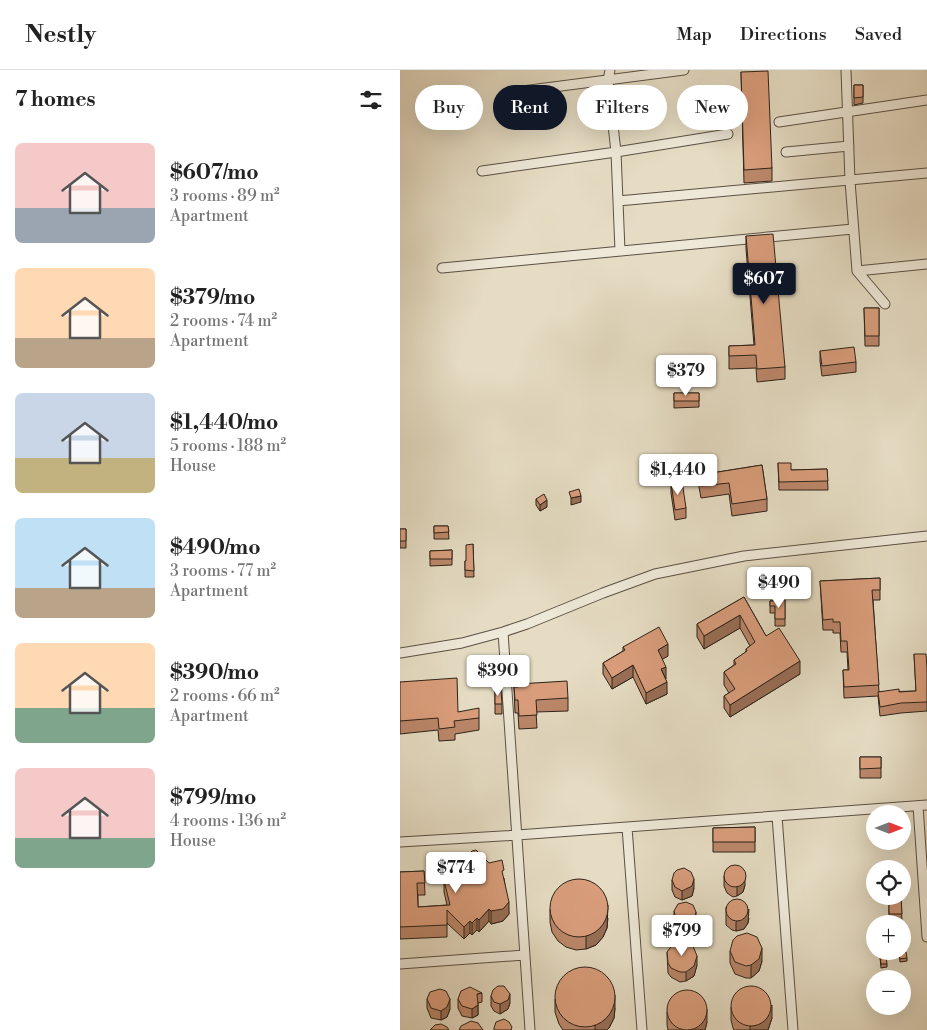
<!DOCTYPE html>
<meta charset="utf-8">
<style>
body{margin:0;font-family:"Libre Bodoni",serif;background:#f6f6f6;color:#222;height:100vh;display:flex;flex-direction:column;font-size:19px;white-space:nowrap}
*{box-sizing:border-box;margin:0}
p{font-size:16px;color:#767676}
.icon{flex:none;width:28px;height:28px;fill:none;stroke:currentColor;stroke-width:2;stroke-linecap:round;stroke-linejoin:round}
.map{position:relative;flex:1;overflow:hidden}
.panel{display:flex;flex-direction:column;background:#fff;width:400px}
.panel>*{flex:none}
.banner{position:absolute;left:15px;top:15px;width:436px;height:45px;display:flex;gap:10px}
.needle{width:32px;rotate:90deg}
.buttons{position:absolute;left:466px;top:735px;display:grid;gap:10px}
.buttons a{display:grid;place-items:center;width:45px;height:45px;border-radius:50%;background:#fff;box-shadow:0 5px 20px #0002;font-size:25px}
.price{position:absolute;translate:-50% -42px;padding:0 11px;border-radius:5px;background:#fff;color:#222;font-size:16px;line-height:32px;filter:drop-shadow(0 1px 2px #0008)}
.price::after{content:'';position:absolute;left:50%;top:30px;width:15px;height:11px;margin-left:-8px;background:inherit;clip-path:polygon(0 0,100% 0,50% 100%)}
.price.selected{background:#111827;color:#fff}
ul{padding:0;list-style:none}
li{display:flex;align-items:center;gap:15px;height:125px;padding:0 15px}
li span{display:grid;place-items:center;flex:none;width:140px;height:100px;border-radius:8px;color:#555}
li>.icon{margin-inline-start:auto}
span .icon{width:60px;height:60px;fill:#fffc;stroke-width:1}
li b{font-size:21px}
h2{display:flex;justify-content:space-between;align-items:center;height:60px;padding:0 15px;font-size:21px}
.pill{padding:0 18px;border-radius:22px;background:#fff;box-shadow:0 5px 20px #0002;font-size:18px;line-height:45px}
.pill.selected{background:#111827;color:#fff}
header{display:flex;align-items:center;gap:30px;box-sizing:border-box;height:70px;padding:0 25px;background:#fff;border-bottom:1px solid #e0e0e0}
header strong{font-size:24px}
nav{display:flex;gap:28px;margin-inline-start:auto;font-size:18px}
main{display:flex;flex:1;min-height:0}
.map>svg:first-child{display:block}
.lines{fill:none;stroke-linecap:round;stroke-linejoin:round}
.minor-casing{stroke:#5b5044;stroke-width:11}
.minor{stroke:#eee8d8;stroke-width:9}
.wall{fill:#bb876a;stroke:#2d2219}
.shaded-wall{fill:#986e56;stroke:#2d2219}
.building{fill:#d99d7b;stroke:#2d2219}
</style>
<header>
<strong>Nestly</strong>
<nav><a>Map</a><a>Directions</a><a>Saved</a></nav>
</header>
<main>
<section class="panel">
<h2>7 homes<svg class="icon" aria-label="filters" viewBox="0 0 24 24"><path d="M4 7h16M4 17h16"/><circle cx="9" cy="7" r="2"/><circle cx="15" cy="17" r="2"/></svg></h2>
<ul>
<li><span style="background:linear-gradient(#f6c9c9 65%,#9aa5b1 0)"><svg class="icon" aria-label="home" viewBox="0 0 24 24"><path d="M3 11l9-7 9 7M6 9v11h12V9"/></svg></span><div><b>$607/mo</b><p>3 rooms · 89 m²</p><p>Apartment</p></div></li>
<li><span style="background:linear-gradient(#ffd9b3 70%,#b9a48a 0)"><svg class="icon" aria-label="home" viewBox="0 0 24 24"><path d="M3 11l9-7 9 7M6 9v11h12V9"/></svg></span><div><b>$379/mo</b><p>2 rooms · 74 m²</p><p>Apartment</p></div></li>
<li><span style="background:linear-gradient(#c9d6e8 65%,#c2b280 0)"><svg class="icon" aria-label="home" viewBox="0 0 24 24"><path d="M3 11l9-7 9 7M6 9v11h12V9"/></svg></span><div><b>$1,440/mo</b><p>5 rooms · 188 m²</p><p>House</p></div></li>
<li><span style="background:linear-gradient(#bfe0f5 70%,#b9a48a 0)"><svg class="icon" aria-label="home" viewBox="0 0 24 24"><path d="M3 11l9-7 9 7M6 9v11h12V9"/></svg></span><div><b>$490/mo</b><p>3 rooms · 77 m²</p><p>Apartment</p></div></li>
<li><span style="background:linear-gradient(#ffd9b3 65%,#7fa58c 0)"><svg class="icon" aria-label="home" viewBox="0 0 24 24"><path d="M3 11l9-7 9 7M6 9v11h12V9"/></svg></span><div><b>$390/mo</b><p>2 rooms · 66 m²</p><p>Apartment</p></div></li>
<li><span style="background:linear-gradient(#f6c9c9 70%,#7fa58c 0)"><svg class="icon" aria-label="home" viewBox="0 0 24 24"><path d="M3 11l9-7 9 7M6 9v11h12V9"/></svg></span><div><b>$799/mo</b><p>4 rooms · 136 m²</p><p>House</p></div></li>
</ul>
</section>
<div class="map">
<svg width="527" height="960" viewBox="0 0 527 960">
<rect width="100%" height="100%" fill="#e5dcc3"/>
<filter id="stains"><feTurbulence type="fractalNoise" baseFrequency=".004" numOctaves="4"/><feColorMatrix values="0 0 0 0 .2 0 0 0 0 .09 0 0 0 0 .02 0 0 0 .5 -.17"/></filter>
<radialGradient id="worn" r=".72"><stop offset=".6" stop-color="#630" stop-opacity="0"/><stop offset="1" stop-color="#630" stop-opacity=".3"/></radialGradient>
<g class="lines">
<defs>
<path id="minor" d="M210 0 208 10 216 82 220 181
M446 0 450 111 457 201 485 234
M107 23 284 0
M379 52 527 30
M386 82 449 76
M82 101 216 82 328 64
M218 131 527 103
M42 198 453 159
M457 201 527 194
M103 562 130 960
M0 583 62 573 103 562 127 554 203 523 255 504 344 486 527 466
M518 736 527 867
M377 746 393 960
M227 757 242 960
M0 772 117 765 527 735
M0 894 125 885"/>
</defs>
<use href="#minor" class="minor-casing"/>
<use href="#minor" class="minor"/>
</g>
<path class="wall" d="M341 2 372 98V111L344 113Z
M454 15H463V33L454 35Z
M346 166 385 297V309L357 312 356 298 329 299V276L354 275 346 179Z
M464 238H479V276H465Z
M420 281 456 292V302L422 306 420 291Z
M274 323H299V337L274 338Z
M378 393 391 400 427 399 428 420H379Z
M362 395 367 429V441L332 446 329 424 301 428 299 417V405Z
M271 413 286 438V448L275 450 271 423Z
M136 429 147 437 140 441 136 435Z
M34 456H48L49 469H34Z
M0 459H6V478H0Z
M73 474 74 507H65V491H66Z
M52 480V495L30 496V481Z
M480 508V530H473L479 622 516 621 514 584 527 598V641L501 643 480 646 478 626 444 628 443 600H448L447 582H441L440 563H433V560H423L420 511Z
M344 527 366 566 400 604 330 647 324 638V626L329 623 324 615V602L334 595V590L346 582V579L350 576 340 558 304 579 297 567V554Z
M385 530V556H375V543H370V531Z
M223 577 268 586 262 589 267 624 246 634 233 607 212 619 203 604V593L223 581Z
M0 612 58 642 79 648V660L55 664V670L39 671 38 660 0 664Z
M114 617 168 628V641L136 642 137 658 119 659 118 643H115Z
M95 621 102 634V644H95Z
M460 687H481V708H460Z
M355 757V782H313V758Z
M24 801 25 825H18V837L47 835 44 822V810L104 808 109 844 103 851 91 854 89 851 79 862 77 860 72 865 70 863 64 869 47 853V867L0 869V802Z
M324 806 345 815 343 822 337 826 333 827 327 823 324 816Z
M272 810 294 818 292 826 282 830 275 827 272 820Z
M489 826H501L502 853 489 854Z
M326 837 349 848 348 853 344 859 336 861 332 860 326 855Z
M150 839 208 848 207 858 203 867 196 875 186 879 176 880 166 877 158 871 152 862 150 852Z
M274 841 296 852 294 860 288 864H284L277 861 274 850Z
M330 881 362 891 359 901 351 908H346L335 904 330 893Z
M267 882 297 895 294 906 286 911 280 912 271 907 268 903Z
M499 883 507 888V891L500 892Z
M480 887 487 894V897L481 898Z
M82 923V932L78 933V945L72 948 62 946 58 938V929Z
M91 926 110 933 108 939 100 944 94 941 91 936Z
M27 929 50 939 47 947 41 950 31 948 27 938Z
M155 929 215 938 214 948 209 958 207 960H163L159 954 155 942Z
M331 937 372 948 368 960H334L333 958 331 950Z
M267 942 307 952 305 960H268L267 955Z"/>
<path class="shaded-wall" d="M181 426V432L171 435V428Z
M147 430V437L140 441V435Z
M340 545V558L304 579V566Z
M268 574V586L258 592V580Z
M400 591V604L330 647V635Z
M233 595V607L212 619V608Z
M266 597V609L261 599Z
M267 612V624L246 634V623Z
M345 805V815L343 822 337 826V816Z
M294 809V818L292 826 282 830V821Z
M109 832V844L103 851 91 854V841Z
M208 835 207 858 203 867 196 875 186 879V866Z
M89 839V851L79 862V850Z
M349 839 348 853 344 859 336 861V852Z
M296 842V852L294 860 288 864V854Z
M77 848V860L72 865V853Z
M70 851V863L64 869V857Z
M362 878V891L359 901 351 908V895Z
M297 886V895L294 906 286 911V902Z
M110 924V933L108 939 100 944V934Z
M215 925V938L214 948 209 958 207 960H195V956Z
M50 929V939L47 947 41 950V941Z
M78 935V945L72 948V939Z
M372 935V948L368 960H350V956Z
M307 939V952L305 960H287Z"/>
<path class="building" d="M368 1 372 98 344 100 341 2Z
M454 15H463V27L454 28Z
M373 164 385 297 357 299 356 285 329 286V276L355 275 346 166Z
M464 238H479V266H465Z
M454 277 456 292 422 296 420 281Z
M274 323H299V331H274Z
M378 393H391V400L427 399 428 411 379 412Z
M362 395 367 429 332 434 329 413 301 416 299 405Z
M282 411 286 438 275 440 271 413Z
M179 419 181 426 171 428 169 422Z
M144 424 147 430 140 435 136 429Z
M34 456H48L49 462 34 463Z
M0 459H6V471H0Z
M73 474 74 501 65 500V491H66V475Z
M52 480V489H30V481Z
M480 508V520H472L479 615 444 617 443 600H449L447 571H441L440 552H433V549L423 550 420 511Z
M344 527 366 566 379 558 400 591 330 635 324 626 335 619 324 602 336 594 334 590 347 581 346 579 355 572 340 545 304 566 297 554Z
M385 530V549H375V536H370V531Z
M259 557 268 574 258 580 266 597 261 599 267 612 246 623 233 595 212 608 203 593 225 580 223 577Z
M514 584H526L527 598V632L501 633 480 637 478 622 499 619V622L516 621Z
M57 608 58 642 79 638V648L54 651 55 657 39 659 38 648 0 651V612Z
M167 611 168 628 136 630 137 645 119 646 118 630H115L114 617H118V614Z
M101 620 102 634H95V621Z
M460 687H481V698L460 699Z
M355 757V772H313V758Z
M76 780 89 793 102 790 104 800 102 801 109 832 103 839 91 841 89 839 79 850 77 848 72 853 70 851 64 857 47 840V855L0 857V802L24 801 25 813H17L18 837 50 835 44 810 72 781Z
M324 806a11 11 0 1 1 22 0a11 11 0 1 1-22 0Z
M284 798 291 802 294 809 292 816 282 821 275 817 272 810 274 803 277 800Z
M150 838a29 29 0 1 1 58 0a29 29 0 1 1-58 0Z
M489 826H501L502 844H489Z
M326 840a11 11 0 1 1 22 0a11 11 0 1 1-22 0Z
M286 832 293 835 296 842 294 850 288 854 284 855 277 851 274 841 278 834Z
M347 863 357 867 362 878 359 889 351 895 346 896 335 892 330 881 333 870 337 866Z
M284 871 293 876 297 886 294 896 286 902H280L271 898 268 893 267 882 273 874Z
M506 882 507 888 500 889 499 883Z
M486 886 487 894H481L480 887Z
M155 927a30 30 0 1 1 60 0a30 30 0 1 1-60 0Z
M98 916H104L110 924 108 930 100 934 94 932 91 926 93 920Z
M331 936a20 20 0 1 1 40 0a20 20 0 1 1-40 0Z
M70 917 82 923 77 924 78 935 72 939 62 936 58 929 61 921Z
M40 919 46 921 50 929 47 937 41 941 31 938 27 929 30 922Z
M267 940a20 20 0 1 1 40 0a20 20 0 1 1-40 0Z
M104 949 109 952 112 957 111 960H94V958L96 952Z
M71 951 78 953 83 960H59L61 956Z
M41 954 47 957 49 960H30L35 955Z"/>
<rect width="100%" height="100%" filter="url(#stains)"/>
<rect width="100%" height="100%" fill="url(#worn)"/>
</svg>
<div class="buttons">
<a><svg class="needle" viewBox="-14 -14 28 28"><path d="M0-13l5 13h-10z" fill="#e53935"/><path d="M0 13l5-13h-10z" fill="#767676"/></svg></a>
<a><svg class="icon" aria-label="locate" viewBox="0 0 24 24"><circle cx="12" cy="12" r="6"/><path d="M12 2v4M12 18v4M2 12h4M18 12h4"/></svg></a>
<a>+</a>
<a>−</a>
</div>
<b class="price selected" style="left:364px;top:235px">$607</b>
<b class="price" style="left:286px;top:327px">$379</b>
<b class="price" style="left:278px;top:426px">$1,440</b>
<b class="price" style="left:379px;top:539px">$490</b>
<b class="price" style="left:98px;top:627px">$390</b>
<b class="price" style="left:56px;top:824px">$774</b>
<b class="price" style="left:282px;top:887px">$799</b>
<div class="banner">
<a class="pill">Buy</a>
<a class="pill selected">Rent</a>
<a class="pill">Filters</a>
<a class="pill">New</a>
</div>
</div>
</main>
